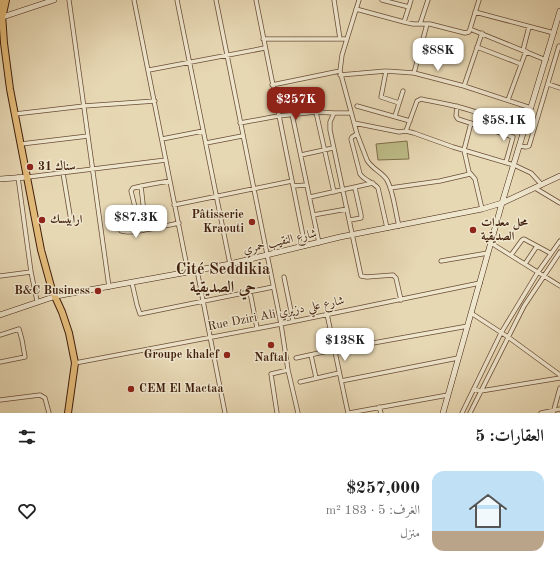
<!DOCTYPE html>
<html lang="ar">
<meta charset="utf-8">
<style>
body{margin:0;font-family:"Old Standard TT",Amiri,serif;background:#f2f2f2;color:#222;direction:rtl;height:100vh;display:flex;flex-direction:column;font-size:15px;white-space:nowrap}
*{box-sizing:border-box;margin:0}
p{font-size:13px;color:#767676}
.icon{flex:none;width:22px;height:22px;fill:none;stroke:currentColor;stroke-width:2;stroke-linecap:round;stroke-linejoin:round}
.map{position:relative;height:413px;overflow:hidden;direction:ltr}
.sheet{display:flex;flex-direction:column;background:#fff;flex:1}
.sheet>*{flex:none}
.price{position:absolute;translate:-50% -34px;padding:0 9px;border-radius:8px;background:#fff;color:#222;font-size:13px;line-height:26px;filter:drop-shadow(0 1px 2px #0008)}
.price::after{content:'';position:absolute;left:50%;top:24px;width:12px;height:9px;margin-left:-6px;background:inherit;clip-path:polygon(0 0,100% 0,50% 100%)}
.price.active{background:#8f2418;color:#fff}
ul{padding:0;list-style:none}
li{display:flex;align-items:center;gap:12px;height:100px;padding:0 16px}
li span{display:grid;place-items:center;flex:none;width:112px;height:80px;border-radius:12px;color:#555}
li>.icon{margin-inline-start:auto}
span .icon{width:48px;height:48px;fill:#fffc;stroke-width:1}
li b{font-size:17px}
h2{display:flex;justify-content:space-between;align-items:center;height:48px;padding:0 16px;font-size:17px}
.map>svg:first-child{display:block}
.green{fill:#bdbc87;stroke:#7e6e4a}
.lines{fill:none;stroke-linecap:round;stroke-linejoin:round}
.street-casing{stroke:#6a4d36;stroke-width:5}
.secondary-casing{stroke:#401f0c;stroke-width:6}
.primary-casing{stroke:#401f0c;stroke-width:8}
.street{stroke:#efe6ce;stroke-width:3.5}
.secondary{stroke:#efe6ce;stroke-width:5}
.primary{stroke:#e4bc7a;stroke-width:6}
.poi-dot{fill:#8f2418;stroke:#efe6ce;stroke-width:1.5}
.labels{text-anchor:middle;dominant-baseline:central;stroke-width:3;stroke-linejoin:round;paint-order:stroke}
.poi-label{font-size:12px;font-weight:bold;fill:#401f0c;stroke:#efe6ce;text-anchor:start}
.street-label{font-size:12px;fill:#401f0c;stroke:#efe6ce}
.district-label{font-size:16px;font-weight:bold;fill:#401f0c;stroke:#efe6ce}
</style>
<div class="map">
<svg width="560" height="413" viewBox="0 0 560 413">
<rect width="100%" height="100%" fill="#e7d8b4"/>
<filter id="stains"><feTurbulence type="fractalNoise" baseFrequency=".005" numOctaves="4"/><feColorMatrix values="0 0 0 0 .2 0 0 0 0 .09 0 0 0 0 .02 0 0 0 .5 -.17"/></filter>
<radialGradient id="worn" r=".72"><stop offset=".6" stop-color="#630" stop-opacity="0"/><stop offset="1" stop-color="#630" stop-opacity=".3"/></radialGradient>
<path class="green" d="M407 141 409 159 378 160 376 144Z"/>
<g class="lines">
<defs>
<path id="street" d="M69 0 109 287
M134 0 188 272
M177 0 230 264
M216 0 281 324 288 370 298 413
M256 0 305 246
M334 0 340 39
M359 0 342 55 340 71 357 134 367 160C372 169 382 172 387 180 394 193 395 211 399 226
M382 0 409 7
M356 9 404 22 413 24H430L465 33 469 32 470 29 479 0
M475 12 554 33
M404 22 411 0
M420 24 428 0
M470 29 546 60
M263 39H347
M477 47 521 64
M523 50 529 27
M149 70 265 48
M386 71 381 97 399 103
M414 73 427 24
M340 75 386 71 414 73 464 86 531 108
M548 84 560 88
M272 85 340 71
M464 86 482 33
M508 100 526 51
M357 106 410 121
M457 106 456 116 458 119 513 137 506 162
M316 112 334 192
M334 113 330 122V130L361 276 367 277 393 275 396 278 401 300
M15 114 84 106 155 101
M292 114 319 243
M395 116 403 91
M240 123 278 116 316 112 334 113H351
M354 123 399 132 406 131 414 133 453 147 514 165 531 173 542 185
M471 123 464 150 469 172 475 179 482 209
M406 131 417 101 421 99C435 102 481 109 489 120L488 129
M357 134 352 137 351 139 360 174C365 181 373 182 378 188L387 228
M162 139 203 131
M206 143 242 136
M21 144 88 136
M520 146 526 147 529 146 559 46
M301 155 333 148
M63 173 71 221
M18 177 31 272 37 301
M28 177 166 160
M141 186 144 213 137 215 131 191 133 188C145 185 157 183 170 181
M293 186 307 185
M390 188 440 181 470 174
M535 188 560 203
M310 197 373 183
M174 205 292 181
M113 213 121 231C131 235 167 225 179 223
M313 215 347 209
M350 220 361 218V215L355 188
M491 243 560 286
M511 255 522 240 524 239 550 253
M441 261 488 253
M525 264 537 246
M197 270 225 413
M0 276 31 272
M284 277 293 321
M132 283 137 305 140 314 273 287
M250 292 257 328
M471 313 508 337 560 375
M327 314 348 413
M0 335 19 329 22 340 25 357 0 362
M334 350 468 326
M311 355 316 378
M296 358 328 351
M75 363 281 324 480 283
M341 381 458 358
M300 382 339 373
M474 389 481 391 560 378
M0 400 40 395 45 398 49 413
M379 407 381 413
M277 413 271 374 288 370
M349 413 448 395
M462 413 501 333 538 272 560 241
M470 413 524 306 560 252
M541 413 560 409
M553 413 560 388"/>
<path id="secondary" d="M0 18 54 0
M0 179 28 177
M0 315 56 296 188 272 230 264 340 237 482 209 502 203 560 176
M443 413 502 203 560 11"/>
<path id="primary" d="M1 0 4 43 10 89 41 250 52 290 62 312 69 333 75 363 68 413
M3 14 6 0"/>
</defs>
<use href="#street" class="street-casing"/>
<use href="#secondary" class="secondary-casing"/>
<use href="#primary" class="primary-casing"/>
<use href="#street" class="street"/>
<use href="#secondary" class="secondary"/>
<use href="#primary" class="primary"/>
</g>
<g class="poi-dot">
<circle cx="30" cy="167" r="4"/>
<circle cx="42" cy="220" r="4"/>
<circle cx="252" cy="222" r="4"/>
<circle cx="473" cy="230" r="4"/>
<circle cx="98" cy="291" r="4"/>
<circle cx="271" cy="345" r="4"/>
<circle cx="227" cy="355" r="4"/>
<circle cx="131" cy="389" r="4"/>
</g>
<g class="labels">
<g class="poi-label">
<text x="38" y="167">سناك 31</text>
<text x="244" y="215" text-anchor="end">Pâtisserie<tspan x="244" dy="14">Kraouti</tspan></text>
<text x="50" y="220">ارابيسك</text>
<text x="481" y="223">محل معدات<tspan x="481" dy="14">الصديقية</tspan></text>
<text x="90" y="291" text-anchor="end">B&amp;C Business</text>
<text x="219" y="355" text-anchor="end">Groupe khalef</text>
<text x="271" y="358" text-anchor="middle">Naftal</text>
<text x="139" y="389">CEM El Mactaa</text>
</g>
<g class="street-label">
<text transform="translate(280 242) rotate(-13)">شارع النقيب حمري</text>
<text transform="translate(276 314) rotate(-11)">Rue Dziri Ali شارع علي دزيري</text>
</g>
<g class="district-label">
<text x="223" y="270">Cité Seddikia<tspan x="223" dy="18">حي الصديقية</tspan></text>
</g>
</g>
<rect width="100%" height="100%" filter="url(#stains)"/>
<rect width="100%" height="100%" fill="url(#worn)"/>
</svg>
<b class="price" style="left:438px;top:72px">$88K</b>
<b class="price active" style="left:296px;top:121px">$257K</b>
<b class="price" style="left:504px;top:142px">$58.1K</b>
<b class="price" style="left:136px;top:239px">$87.3K</b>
<b class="price" style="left:345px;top:362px">$138K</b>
</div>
<section class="sheet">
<h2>العقارات: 5<svg class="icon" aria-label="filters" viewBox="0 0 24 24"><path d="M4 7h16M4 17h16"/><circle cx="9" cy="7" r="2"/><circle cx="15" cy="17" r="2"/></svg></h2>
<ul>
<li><span style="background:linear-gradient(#bfe0f5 75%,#b9a48a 0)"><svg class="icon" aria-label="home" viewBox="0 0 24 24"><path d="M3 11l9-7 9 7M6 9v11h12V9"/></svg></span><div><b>$257,000</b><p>الغرف: 5 · 183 m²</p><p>منزل</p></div><svg class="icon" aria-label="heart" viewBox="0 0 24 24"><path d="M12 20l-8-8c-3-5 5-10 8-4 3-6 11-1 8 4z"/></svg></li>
</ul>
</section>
